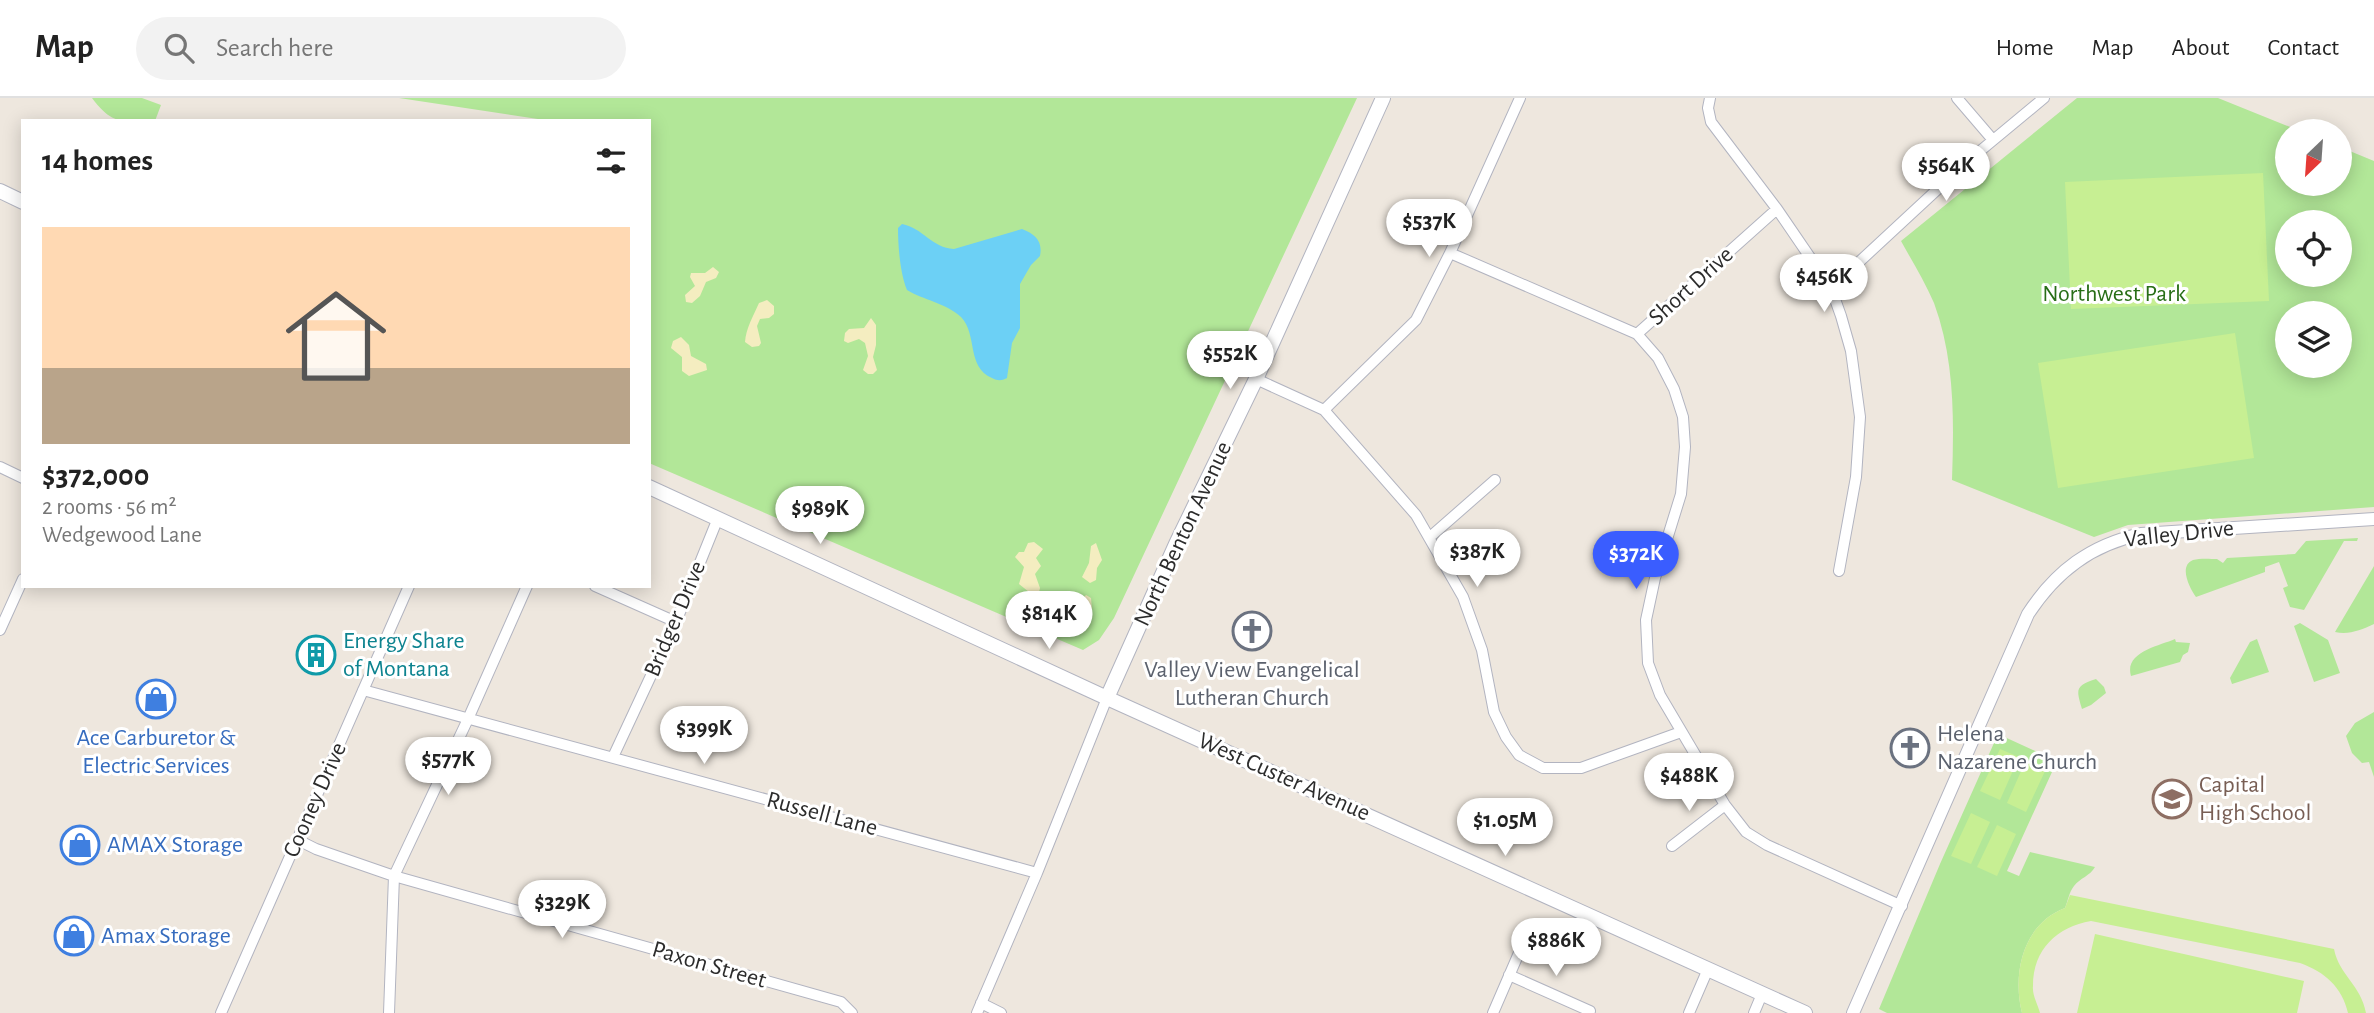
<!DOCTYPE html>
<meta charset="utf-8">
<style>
body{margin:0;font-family:"Alegreya Sans",sans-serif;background:#f2f2f2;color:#222;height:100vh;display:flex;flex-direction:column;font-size:26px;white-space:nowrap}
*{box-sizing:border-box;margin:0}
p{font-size:23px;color:#767676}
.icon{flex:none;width:38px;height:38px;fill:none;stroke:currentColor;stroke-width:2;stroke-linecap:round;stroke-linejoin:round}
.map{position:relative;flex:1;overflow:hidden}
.sheet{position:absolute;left:21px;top:21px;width:630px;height:469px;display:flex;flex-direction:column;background:#fff;border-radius:0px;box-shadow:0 4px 18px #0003}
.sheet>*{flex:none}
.needle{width:46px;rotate:205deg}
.buttons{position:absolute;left:2275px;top:21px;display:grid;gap:14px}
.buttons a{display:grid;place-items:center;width:77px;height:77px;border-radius:50%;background:#fff;box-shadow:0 4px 18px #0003;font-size:35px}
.price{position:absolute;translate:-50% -60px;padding:0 16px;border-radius:24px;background:#fff;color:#222;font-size:23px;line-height:46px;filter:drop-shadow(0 2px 4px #0008)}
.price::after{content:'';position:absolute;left:50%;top:42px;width:21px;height:16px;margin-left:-10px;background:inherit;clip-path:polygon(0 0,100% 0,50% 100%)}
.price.current{background:#3a5dff;color:#fff}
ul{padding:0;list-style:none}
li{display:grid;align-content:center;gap:14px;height:371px;padding:0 21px}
li span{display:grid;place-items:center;height:217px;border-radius:0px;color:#555}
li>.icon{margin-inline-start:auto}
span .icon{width:126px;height:126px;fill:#fffc;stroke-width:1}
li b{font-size:30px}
h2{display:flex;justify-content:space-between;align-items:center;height:84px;padding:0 21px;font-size:30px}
header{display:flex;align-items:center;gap:42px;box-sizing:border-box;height:98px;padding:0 35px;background:#fff;border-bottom:2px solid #e0e0e0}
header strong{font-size:33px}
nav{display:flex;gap:38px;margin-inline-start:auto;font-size:24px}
.search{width:490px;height:63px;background:#f2f2f2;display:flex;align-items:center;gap:18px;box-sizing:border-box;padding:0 24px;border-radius:38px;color:#767676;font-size:26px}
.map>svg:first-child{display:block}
.green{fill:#b2e798;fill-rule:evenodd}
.sand{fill:#f4edc0}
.pitch{fill:#c7ef93}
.water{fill:#6cd0f5}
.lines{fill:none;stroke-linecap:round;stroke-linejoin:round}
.minor-casing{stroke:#b2b4c0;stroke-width:12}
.tertiary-casing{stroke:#b2b4c0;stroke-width:14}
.secondary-casing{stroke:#b2b4c0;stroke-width:16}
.minor{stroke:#fff;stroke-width:10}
.tertiary{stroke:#fff;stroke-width:12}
.secondary{stroke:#fff;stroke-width:14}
.labels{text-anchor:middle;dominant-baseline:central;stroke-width:6;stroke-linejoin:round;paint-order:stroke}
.street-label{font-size:24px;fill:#2c2c2c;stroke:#fff}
.park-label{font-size:24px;fill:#286e17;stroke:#fff}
.culture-label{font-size:24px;fill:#0d838f;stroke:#fff;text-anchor:start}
.worship-label{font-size:24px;fill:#5b616d;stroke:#fff}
.shop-label{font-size:24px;fill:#366cbe;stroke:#fff;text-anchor:start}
.education-label{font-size:24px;fill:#785e54;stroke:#fff;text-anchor:start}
</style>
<header>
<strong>Map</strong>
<div class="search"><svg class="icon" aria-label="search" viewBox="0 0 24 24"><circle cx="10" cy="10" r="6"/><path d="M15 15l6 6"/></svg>Search here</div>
<nav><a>Home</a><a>Map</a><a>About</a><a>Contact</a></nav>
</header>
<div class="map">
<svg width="2374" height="915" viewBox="0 0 2374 915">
<rect width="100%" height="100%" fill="#eee7de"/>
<path class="green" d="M92 0H142L161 7 155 23C122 23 113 28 92 0Z
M399 0H1357L1114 520 1099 542 1083 552 649 365V23H551Z
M2077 0H2218L2300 33H2287V86H2340V49L2374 63V409L2128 427 2094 439 1952 382C1954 322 1955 262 1934 205 1925 184 1912 163 1901 143ZM2287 124H2340V177H2287ZM2287 215H2340V268H2287Z
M2358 440 2357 443H2344L2304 512 2290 509 2283 490 2288 488 2279 464 2265 469V474L2196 499C2190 491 2178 468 2193 462 2200 460 2211 461 2217 461L2223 465 2227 460 2295 456 2306 443Z
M2374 468V526C2361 532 2349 537 2335 534Z
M2300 525 2328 542 2340 575 2314 584 2294 528Z
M2175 541 2176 544 2190 545 2188 554 2183 557 2180 564 2131 578C2124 554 2159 548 2175 541Z
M2257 541 2269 574 2232 586 2230 580 2250 544Z
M2096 581 2104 589 2106 595 2091 607 2082 611C2076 591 2075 588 2096 581Z
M2374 614V679L2369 664 2362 665 2352 655 2346 638 2355 625Z
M1998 636 2057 663 2007 773 2019 778 2030 754 2095 769C2090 778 2080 780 2074 788 2069 794 2068 803 2065 810 2023 826 2012 875 2022 915H1887L1879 911 1940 766Z"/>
<path class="sand" d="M713 169 719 174 716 180 706 184 700 198 692 205 686 204 685 197 695 188 690 179 691 175H705Z
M767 202 774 208V216L769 220 760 221 757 228 761 245 759 248 752 249 745 244C746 230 753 219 759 205Z
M871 220 876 227V247L873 259 877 272 873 276H868L863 272 868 258 865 245 859 241 848 245 844 243 845 235 849 231 864 230Z
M681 239 689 247 691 258 706 266 707 272 689 278 682 273V259L671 250 673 243Z
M1034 444 1043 451 1036 460 1041 468 1035 476 1040 490 1039 494 1034 498 1019 486 1024 469 1015 459 1019 454H1024L1028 445Z
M1096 445 1102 462 1097 470 1096 482 1090 485 1082 479 1089 465 1091 448Z
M1086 497 1091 500 1092 511 1087 517 1074 520 1071 512Z"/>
<path class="pitch" d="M2263 75 2269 203 2071 211 2065 84Z
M2235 235 2254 360 2058 390 2038 265Z
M2000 651 2019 659 2000 702 1980 693Z
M2026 662 2046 671 2026 714 2007 705Z
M1971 715 1990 724 1971 766 1951 758Z
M1997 727 2016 736 1997 778 1977 769Z
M2070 797 2334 851C2339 877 2361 887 2366 915H2348C2342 889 2325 874 2300 865L2091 823C2057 829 2033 851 2033 888 2032 897 2038 907 2040 915H2022C2012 875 2023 826 2065 810Z
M2095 836 2304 883 2297 915H2077Z"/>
<path class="water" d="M902 126C923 130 932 150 954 151L1022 131C1035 136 1043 143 1040 158L1031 167 1020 186V230L1012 245 1007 280C1001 283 998 283 992 280 966 269 978 237 961 219 946 205 923 202 907 192 900 175 898 148 898 130Z"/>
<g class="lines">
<defs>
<path id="minor" d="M1710 0 1708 10 1711 24 1777 111 1831 190 1841 218 1851 253 1860 319 1856 379 1839 473
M1957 0 1993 42
M1450 155 1637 236 1658 260 1674 291 1683 319 1685 349 1681 396 1655 480 1646 522 1648 565 1660 597 1725 707 1746 734 1767 747 1902 808
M1831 190 1968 63 2044 0
M1637 236 1777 111
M1256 281 1324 312 1416 417 1463 499 1482 552 1494 614 1506 639 1519 657 1543 670H1581L1681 634
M1324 312 1416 222 1450 155 1520 0
M0 369 23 380
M1430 439 1495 382
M595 488 676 524
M0 532 23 481
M363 592 1037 775
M613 659 676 524 718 420
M298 742 316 751 394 778 841 904 852 915
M1672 748 1725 707
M1509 877 1590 913
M981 905 1001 915
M221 915 409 488
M389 915 394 778 468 621 527 488
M977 915 1037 775 1107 600
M1493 915 1522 848
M1689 915 1708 871
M1754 915 1762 896"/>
<path id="tertiary" d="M1853 915 2028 516C2056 473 2091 447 2141 436L2374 421"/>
<path id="secondary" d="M0 93 23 104
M649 389 1107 600 1805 915
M1107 600 1176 446 1256 281 1383 0"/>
</defs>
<use href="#minor" class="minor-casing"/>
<use href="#tertiary" class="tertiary-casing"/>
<use href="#secondary" class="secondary-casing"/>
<use href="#minor" class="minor"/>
<use href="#tertiary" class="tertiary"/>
<use href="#secondary" class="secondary"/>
</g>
<defs>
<symbol id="church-ring" viewBox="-11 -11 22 22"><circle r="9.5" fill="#fff" stroke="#6b7280" stroke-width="1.5"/><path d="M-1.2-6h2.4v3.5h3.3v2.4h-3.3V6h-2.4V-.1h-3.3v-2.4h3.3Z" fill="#6b7280"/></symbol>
<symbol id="building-ring" viewBox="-11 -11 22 22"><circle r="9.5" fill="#fff" stroke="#0f9aa8" stroke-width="1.5"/><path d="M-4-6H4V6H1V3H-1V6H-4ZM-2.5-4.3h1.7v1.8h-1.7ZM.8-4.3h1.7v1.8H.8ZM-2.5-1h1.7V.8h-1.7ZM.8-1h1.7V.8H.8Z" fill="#0f9aa8"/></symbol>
<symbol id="shop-ring" viewBox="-11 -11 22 22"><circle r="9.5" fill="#fff" stroke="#3f7fe0" stroke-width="1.5"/><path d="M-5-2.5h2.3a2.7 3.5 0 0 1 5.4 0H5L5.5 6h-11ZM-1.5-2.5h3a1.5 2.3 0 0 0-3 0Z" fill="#3f7fe0"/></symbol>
<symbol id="school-ring" viewBox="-11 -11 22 22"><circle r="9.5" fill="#fff" stroke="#8d6e63" stroke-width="1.5"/><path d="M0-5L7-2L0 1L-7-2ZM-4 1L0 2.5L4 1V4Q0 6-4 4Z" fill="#8d6e63"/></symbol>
</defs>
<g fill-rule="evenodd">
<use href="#church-ring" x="1230" y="511" width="44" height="44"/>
<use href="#building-ring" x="294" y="535" width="44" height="44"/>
<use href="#shop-ring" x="134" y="579" width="44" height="44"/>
<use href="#church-ring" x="1888" y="628" width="44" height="44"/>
<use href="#school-ring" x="2150" y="679" width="44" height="44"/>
<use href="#shop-ring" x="58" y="725" width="44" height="44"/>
<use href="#shop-ring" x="52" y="816" width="44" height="44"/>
</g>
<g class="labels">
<g class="street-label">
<text transform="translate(1691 188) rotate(-42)">Short Drive</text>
<text transform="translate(1183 436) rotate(-65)">North Benton Avenue</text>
<text transform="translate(2179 436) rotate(-6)">Valley Drive</text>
<text transform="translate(675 521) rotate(-67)">Bridger Drive</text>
<text transform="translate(1284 679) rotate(24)">West Custer Avenue</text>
<text transform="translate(315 702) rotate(-66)">Cooney Drive</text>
<text transform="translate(822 716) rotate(15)">Russell Lane</text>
<text transform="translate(709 867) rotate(16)">Paxon Street</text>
</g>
<g class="park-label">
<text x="2114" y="196">Northwest Park</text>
</g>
<g class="culture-label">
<text x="343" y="543">Energy Share<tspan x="343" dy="28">of Montana</tspan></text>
</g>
<g class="worship-label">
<text x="1252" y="572">Valley View Evangelical<tspan x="1252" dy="28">Lutheran Church</tspan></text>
<text x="1937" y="636" text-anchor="start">Helena<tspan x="1937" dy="28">Nazarene Church</tspan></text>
</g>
<g class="shop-label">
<text x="156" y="640" text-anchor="middle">Ace Carburetor &amp;<tspan x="156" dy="28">Electric Services</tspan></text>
<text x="107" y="747">AMAX Storage</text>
<text x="101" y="838">Amax Storage</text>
</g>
<g class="education-label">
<text x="2199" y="687">Capital<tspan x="2199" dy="28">High School</tspan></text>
</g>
</g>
</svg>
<div class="buttons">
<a><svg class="needle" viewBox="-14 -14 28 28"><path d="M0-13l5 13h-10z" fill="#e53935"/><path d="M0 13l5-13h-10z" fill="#767676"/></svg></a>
<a><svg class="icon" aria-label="locate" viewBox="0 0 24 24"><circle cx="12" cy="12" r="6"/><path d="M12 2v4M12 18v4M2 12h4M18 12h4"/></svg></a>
<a><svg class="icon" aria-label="layers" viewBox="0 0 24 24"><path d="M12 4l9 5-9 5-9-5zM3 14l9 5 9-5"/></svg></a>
</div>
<b class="price" style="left:1946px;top:105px">$564K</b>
<b class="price" style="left:1429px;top:161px">$537K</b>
<b class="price" style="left:1824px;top:216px">$456K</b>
<b class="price" style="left:1230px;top:293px">$552K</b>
<b class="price" style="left:820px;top:448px">$989K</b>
<b class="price" style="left:1477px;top:491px">$387K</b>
<b class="price current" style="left:1636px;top:493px">$372K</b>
<b class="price" style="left:1049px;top:553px">$814K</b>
<b class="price" style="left:704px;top:668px">$399K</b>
<b class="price" style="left:448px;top:699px">$577K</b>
<b class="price" style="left:1689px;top:715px">$488K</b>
<b class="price" style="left:1505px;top:760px">$1.05M</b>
<b class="price" style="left:562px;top:842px">$329K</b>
<b class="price" style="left:1556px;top:880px">$886K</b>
<section class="sheet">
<h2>14 homes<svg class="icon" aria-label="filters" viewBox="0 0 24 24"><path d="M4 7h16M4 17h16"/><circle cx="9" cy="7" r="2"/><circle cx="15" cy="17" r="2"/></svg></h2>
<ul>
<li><span style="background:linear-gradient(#ffd9b3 65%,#b9a48a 0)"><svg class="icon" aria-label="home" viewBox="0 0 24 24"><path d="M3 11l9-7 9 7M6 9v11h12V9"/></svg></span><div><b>$372,000</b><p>2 rooms · 56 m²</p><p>Wedgewood Lane</p></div></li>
</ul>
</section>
</div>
